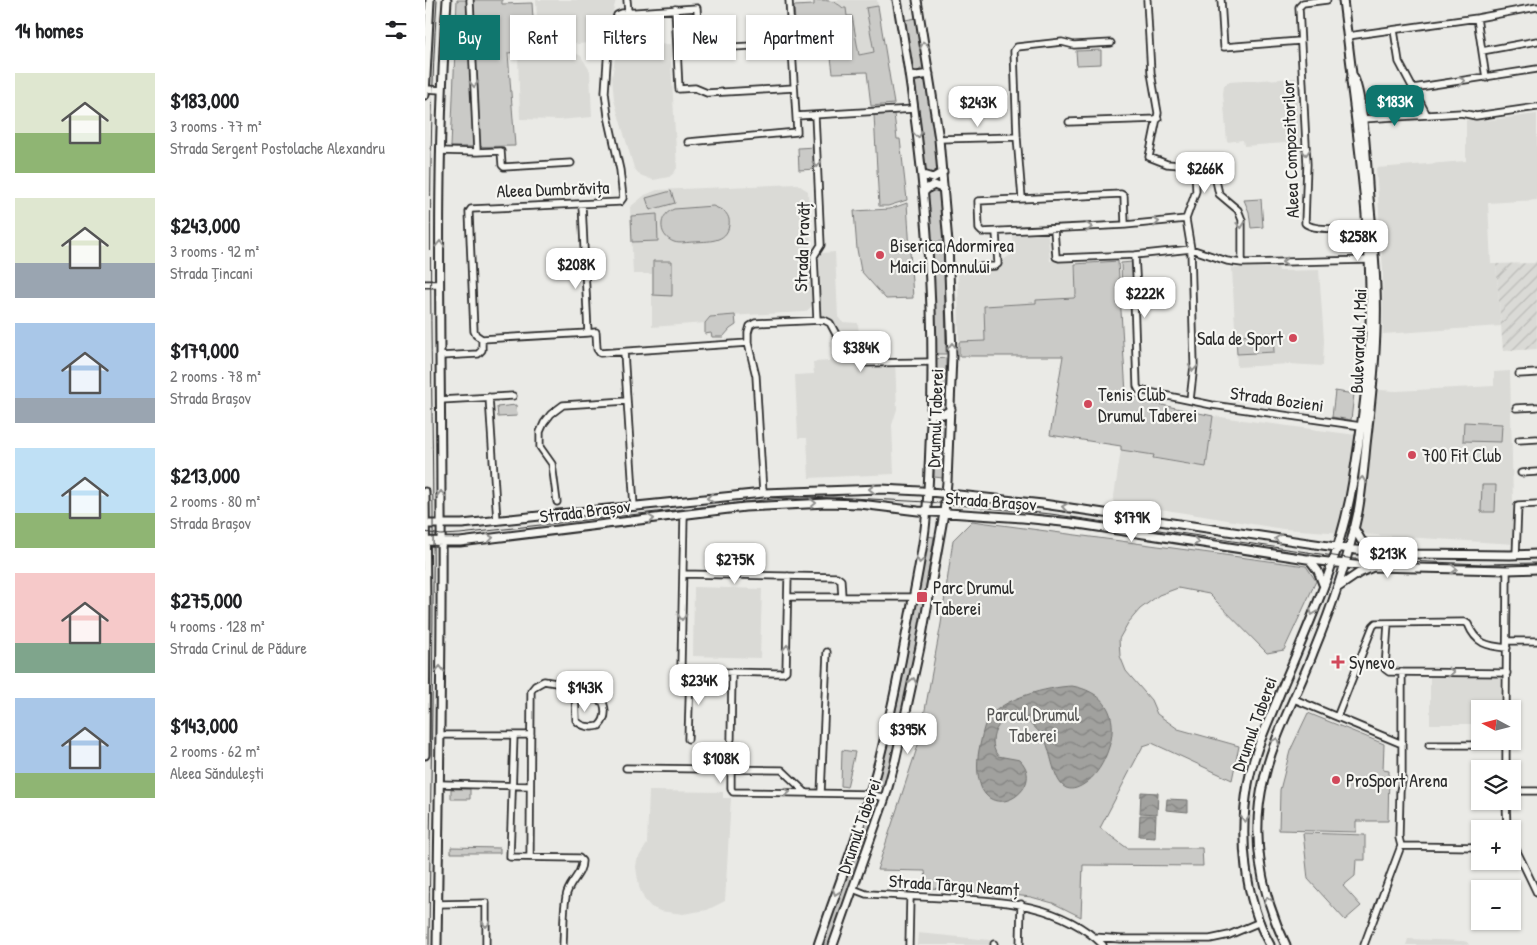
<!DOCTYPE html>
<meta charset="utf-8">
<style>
body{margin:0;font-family:"Patrick Hand",sans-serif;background:#f6f6f6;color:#202124;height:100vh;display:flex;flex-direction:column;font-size:19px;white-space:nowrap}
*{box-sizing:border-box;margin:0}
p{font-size:16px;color:#757577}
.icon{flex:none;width:28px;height:28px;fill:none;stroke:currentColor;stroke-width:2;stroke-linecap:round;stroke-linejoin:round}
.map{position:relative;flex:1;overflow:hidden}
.sheet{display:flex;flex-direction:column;background:#fff;width:425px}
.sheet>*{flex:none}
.banner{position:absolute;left:15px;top:15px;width:475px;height:45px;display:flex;gap:10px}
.needle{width:32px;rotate:277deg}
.controls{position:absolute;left:1046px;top:700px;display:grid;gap:10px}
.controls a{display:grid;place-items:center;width:50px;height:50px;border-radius:0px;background:#fff;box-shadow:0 1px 4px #0004;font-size:25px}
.price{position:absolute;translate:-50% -42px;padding:0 11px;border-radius:10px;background:#fff;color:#222;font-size:16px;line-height:32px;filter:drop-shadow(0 1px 2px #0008)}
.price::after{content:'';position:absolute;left:50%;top:30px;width:15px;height:11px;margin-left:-8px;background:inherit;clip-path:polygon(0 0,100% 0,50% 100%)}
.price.current{background:#0f766e;color:#fff}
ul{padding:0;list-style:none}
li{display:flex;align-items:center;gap:15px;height:125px;padding:0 15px}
li span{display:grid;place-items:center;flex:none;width:140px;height:100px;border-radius:0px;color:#555}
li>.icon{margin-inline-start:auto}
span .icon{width:60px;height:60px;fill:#fffc;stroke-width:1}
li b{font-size:21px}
h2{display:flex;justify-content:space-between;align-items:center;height:60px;padding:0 15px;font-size:21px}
.tag{padding:0 18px;border-radius:0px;background:#fff;box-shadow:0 1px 4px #0004;font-size:18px;line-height:45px}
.tag.current{background:#0f766e;color:#fff}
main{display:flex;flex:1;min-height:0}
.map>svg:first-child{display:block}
.built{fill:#dadad6}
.industrial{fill:url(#industrial-furrows)}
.green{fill:#cacac7;stroke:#7a7a79}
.water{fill:url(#water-waves);stroke:#727270}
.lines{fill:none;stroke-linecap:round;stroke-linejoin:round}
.minor-casing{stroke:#2b2b2b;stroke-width:9}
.major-casing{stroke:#2b2b2b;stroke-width:11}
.minor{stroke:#f6f6f2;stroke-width:5.5}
.major{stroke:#f6f6f2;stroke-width:7}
.tram{stroke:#2b2b2b;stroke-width:1}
.oneway{stroke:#90908e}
.poi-dot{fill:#d1495b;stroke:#f6f6f2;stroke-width:2}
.labels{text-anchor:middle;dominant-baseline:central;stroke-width:4.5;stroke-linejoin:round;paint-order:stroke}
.street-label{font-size:18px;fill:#2b2b2b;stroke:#f6f6f2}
.poi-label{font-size:18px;fill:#2b2b2b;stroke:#f6f6f2;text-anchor:start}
.park-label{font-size:18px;fill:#535352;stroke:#f6f6f2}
</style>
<main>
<section class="sheet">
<h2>14 homes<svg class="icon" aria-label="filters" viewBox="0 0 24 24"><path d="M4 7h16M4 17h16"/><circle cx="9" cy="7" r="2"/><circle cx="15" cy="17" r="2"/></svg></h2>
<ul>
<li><span style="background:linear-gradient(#dfe7d0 60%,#8fb573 0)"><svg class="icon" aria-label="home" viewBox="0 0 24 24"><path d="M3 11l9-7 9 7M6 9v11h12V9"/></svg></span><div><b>$183,000</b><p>3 rooms · 77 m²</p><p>Strada Sergent Postolache Alexandru</p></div></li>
<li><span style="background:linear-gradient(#dfe7d0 65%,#9aa5b1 0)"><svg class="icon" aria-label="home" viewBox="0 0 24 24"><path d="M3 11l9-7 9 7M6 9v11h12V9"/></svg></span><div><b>$243,000</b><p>3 rooms · 92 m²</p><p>Strada Țincani</p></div></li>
<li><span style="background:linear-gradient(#a9c7e8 75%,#9aa5b1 0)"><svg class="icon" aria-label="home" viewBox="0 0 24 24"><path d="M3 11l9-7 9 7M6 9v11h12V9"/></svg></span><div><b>$179,000</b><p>2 rooms · 78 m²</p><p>Strada Brașov</p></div></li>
<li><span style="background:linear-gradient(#bfe0f5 65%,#8fb573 0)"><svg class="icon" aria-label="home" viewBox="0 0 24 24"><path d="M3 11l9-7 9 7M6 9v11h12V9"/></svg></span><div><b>$213,000</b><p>2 rooms · 80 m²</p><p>Strada Brașov</p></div></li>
<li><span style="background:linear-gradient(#f6c9c9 70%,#7fa58c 0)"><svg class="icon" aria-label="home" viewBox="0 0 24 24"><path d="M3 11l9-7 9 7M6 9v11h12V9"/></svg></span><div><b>$275,000</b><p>4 rooms · 128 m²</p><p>Strada Crinul de Pădure</p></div></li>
<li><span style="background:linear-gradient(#a9c7e8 75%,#8fb573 0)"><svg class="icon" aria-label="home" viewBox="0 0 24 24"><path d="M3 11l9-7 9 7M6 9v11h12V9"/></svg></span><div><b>$143,000</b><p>2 rooms · 62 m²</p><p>Aleea Săndulești</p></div></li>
</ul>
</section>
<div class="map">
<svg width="1112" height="945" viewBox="0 0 1112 945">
<defs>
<pattern id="industrial-furrows" width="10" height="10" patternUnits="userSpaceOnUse" patternTransform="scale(1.25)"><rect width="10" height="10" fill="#dadad6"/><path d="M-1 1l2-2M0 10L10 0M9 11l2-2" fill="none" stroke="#bbbbb8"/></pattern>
<pattern id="water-waves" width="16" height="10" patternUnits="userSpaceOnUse" patternTransform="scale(1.25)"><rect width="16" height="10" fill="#a1a19e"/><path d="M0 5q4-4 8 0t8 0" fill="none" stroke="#838381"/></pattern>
</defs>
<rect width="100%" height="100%" fill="#eaeae6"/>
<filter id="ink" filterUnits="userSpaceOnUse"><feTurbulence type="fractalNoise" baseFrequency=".02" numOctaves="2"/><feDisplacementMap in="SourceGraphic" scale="10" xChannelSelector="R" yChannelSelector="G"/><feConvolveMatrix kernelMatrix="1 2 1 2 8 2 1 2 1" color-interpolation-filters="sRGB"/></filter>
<g filter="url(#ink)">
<path class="built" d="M111 0H191L180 41 153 44 125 34 114 28 112 18Z
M401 0H452L453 6 441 8 449 52 433 55 427 16H422L414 4Z
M245 44 252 168 249 173 244 177 228 180 215 175 209 168 189 100 187 77 192 47Z
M139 50 148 52 156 56 165 71 167 117 134 120 95 119 93 55Z
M871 78 875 142 819 146 818 140 802 142 798 94 799 86 803 82Z
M1112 114V200L1063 203 1066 264H1071L1076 326 958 334V270L951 168 1041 161V120H1064Z
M372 184 383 191 389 303 385 308 380 312 285 317 280 323 227 327V274H208L205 207 220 195 232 190Z
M620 233 623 236 625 261 646 260 649 262 651 295 650 298 611 300V303L559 306 560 341 534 342 533 271 575 269V262L589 253 588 235Z
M410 252 413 317 417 322 433 323 436 361 470 360 472 409 467 425 469 474 384 478 382 438H373L370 375 389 374 388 362 406 361 404 325 401 323H395L392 257 397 253Z
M853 267 854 271 894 270 899 340 898 366 864 364 812 367 807 268Z
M1085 371 1089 544 858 529 729 508 688 503 696 450 729 455V459L781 467 788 416 931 435 937 389 971 391 1069 386V372Z
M269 587 337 589 335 658 268 656Z
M1005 676H1076V709H1055V724H1005Z
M224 791 298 792V798H306L300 901 282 910 258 914 235 911 226 907 219 899 214 887 211 867 212 860 222 844Z
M493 933 565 940V945H492Z
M983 939 1038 941 1042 942 1044 945H981Z"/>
<path class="industrial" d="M1112 261V349L1078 351 1071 264 1109 263Z"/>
<path class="green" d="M32 0H77V4L107 3 110 50 83 53 90 146 26 147Z
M389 0C399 0 410 0 418 8H421L422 16H427L434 55 449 52 441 8 453 6 469 104 446 106 442 72 408 73 403 34 371 37 369 6 389 5Z
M491 18 498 66 493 72 487 69 480 20Z
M676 50V64L652 65 651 51Z
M494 79 500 81 502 84 514 169 509 175H505L501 170 490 83Z
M469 114 472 139H475L482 200 463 206H454L449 115Z
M390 147 391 169 374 170 373 148Z
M509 189 515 191 516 194 520 241 507 242 503 194 506 190Z
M246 191 250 203 225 210 221 198Z
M836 199 838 227 826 228 824 212 819 200Z
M482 203 488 298 461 299 436 271 432 249 429 211 465 209Z
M288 206 299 211C303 215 305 219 304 225 302 243 282 241 269 242 263 242 255 244 249 242 241 239 236 232 237 223 238 216 242 212 249 209Z
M232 214 233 241 207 242 206 216Z
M519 247 521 354H510L507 248Z
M228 261H247V296L228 295Z
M693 261 701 394 737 405 788 416 781 467 728 458 729 455 696 450V446L625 435 638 356H534V342L560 341 559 306 611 303V300L649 298 651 295 650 264Z
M707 262 708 291 697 292 696 263Z
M310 315 311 325 305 329 298 337H287L286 333 280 334V323L285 317Z
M848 333 849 352 812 354 811 335Z
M521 358 520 407 517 412H514L509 407 510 359Z
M910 391 929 394 926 420 907 417Z
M91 405 92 416 73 417 72 407Z
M523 416 518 478 509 477 510 417Z
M1039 422 1077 424 1076 442 1038 441Z
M1057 485H1071L1070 512H1056Z
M547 521 881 566 891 581 859 650 842 653 784 594 753 588 734 595 715 609 703 623 694 639 695 656 701 671 726 700 732 714 753 729 814 746 807 780 727 743 718 746 675 828 702 848H777L778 866 658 865 656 917 628 903 606 897 542 890 502 888 500 871 452 870 494 742 516 624 528 540Z
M502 536 509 537 486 676 461 784 455 787 452 785V782C477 702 488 618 502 536Z
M883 713 959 744 958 770 964 771 963 821H931V832L854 830 855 790 865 751Z
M417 750 430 752 422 787 416 786Z
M26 789H45V799H26Z
M452 792 455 794V798L404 945H397L448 796Z
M878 833 940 835V860H931L930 876 918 886 936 906 920 920 883 879Z
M26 847 75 848V853H26Z"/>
<path class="water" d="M647 686C676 691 692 710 686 740 682 756 675 772 662 782 629 807 629 758 620 740 617 734 608 725 602 721 577 707 559 738 573 756L595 760C621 787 570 821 556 787 551 773 552 758 555 745 557 737 558 726 563 719 577 698 623 687 647 686Z
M716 792 733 793 732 814 715 813Z
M742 799 763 800V812L741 810Z
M715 815H731L730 837 714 836Z"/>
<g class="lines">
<defs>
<path id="minor" d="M45 0 52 152
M202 0 203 12
M722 0 726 73 733 113 724 157 742 164 782 167 789 171 794 194 813 210 817 220V263
M796 0 799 47 875 41
M902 0 878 3 874 7 882 164 880 223C888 232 929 228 941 227
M250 9 254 89 270 88 282 93 369 88
M1052 18 1061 78
M969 30 974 62 1002 115
M923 36 1052 18 1112 7
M252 50 366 44
M1057 51 1112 41
M988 88 1112 69
M0 89 17 90
M390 115 396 245 389 256 392 320
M371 116 489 109
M937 119 1036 113 1051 116 1112 107
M644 122 733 119
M514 139 592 137
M263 142 372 132 364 0
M16 151 52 152 76 151 77 165 79 167 146 163
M597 198 592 137 589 51 592 47 637 42 649 45 686 43
M157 204 163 333 171 332 172 349 175 353 323 343
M700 225 699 196 696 194 553 201 554 229 557 232 700 225 761 219
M629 229 631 257 634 258 710 255 766 249 802 261 817 263 944 260
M710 255 712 291 709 297 712 386 714 390 787 405 936 426
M524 269 570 266 573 264 571 232
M0 284H15
M57 339 163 333
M199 352 209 507
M15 356 53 354 57 350V339L51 335 49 331 44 212 46 209 195 202 198 198 195 170 183 116 180 92 183 48 192 15 197 13 272 8 274 49
M1094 374 1112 373
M64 397 72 521
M15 400 88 396
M765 400 769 365 766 249 761 219 771 191 770 166
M1091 408 1112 407
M1094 440 1112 439
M1096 473 1112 472
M338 493 331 376 323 343V333L325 326 330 323 399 320 405 323 412 336 431 339C436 346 431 357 437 363L507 362
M132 502 127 464 115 447V432L119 423 126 414 138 405 202 401
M259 515 256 665 260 671 350 673H358L361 671 363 576
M1091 555 1093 505 1112 504
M258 574 412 577 416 580 417 597
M363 597H488
M963 623 960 669 964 672 1082 673
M1082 641H1112
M869 699 977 744
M1081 709 1082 570
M912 717 948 626 951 623 1040 622 1043 624C1051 644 1062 646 1082 648
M15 735H106
M89 735 85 857 154 858 157 861C157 876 143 882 141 897 138 912 139 929 138 945
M263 739 265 672
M306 739 307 673
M1004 745H1081
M201 768 357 770 381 793
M1081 769V741
M306 770V789L308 792 445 794 460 798
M14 784 105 786
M1088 791H1112
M396 793 402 652
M1081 801 1082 829
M1088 843 1112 893
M976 846 974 838 975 791 977 781V672
M976 846 1055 847
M105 857 106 691 110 686 119 681 143 685 154 692 178 702C181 710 181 719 174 726 166 728 156 727 151 720L150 690
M428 889 441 894C467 895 494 897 521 898 577 901 635 903 678 945
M13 904 61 903V945
M669 937 696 939H785L804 935 835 922
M484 945 485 897
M569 945V944
M595 945 596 904
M939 945 976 846"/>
<path id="major" d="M485 77 504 74
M0 95 5 0
M498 175 508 178 518 172
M499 192 503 188 509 185 519 189
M506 408C512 417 519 416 526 409
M0 492 1 609 0 755
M0 524H37L338 493 456 489 496 491 618 504 931 550 990 554 1085 555 1112 554
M929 528 936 540 948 551
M0 541 35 542 320 507 402 503 435 504 493 511 598 518 647 523 895 561 947 567 1082 570 1112 569
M884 559 893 571 898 584
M912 588 934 573 946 568
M12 945C14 799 17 654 16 508 16 339 10 169 22 0
M393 945C414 883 439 821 455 757 466 713 475 669 483 625 489 593 496 561 500 529 504 494 504 459 506 423 511 281 497 140 472 0
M408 945 460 798 470 762 495 647 519 513 522 482 527 355 523 243 514 139 492 0
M845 945C819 898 814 837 823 784 829 750 845 719 857 688 885 621 917 553 928 481 936 430 944 378 945 326 947 244 936 162 926 81L927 74 918 0
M861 945C836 895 825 834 839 779 849 735 872 695 888 653 907 607 923 560 933 512 937 490 939 467 941 445 947 393 953 340 951 288 950 258 947 228 944 198 942 173 939 92 927 74"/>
</defs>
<use href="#minor" class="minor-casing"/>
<use href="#major" class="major-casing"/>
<use href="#minor" class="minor"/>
<use href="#major" class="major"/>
<path class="tram" d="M0 532 16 535 35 534 348 499 408 497 502 502 626 514 929 559 1058 564 1112 563
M4 945C5 801 9 657 8 513 7 342 1 171 12 0"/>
</g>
<defs><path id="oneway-chevron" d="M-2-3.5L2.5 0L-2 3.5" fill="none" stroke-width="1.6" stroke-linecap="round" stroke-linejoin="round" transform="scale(1.25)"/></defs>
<g class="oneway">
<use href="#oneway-chevron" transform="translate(499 45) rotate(-99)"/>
<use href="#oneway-chevron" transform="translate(1037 81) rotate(-8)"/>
<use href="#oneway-chevron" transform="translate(49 84) rotate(87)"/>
<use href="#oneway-chevron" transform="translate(493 135) rotate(83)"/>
<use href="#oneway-chevron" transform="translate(881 152) rotate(87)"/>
<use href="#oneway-chevron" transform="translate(392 164) rotate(87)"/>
<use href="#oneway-chevron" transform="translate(731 222) rotate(-7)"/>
<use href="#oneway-chevron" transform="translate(816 225) rotate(83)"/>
<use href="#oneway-chevron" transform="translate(664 227) rotate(-3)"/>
<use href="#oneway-chevron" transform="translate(15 244) rotate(-89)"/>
<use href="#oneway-chevron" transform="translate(860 262) rotate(178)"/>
<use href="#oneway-chevron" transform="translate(527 346) rotate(-91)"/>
<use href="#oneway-chevron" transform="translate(768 368) rotate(94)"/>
<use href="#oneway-chevron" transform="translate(937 480) rotate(-85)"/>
<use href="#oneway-chevron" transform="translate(447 489) rotate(180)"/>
<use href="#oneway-chevron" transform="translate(16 494) rotate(-90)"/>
<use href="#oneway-chevron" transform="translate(285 498) rotate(174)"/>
<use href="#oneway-chevron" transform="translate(388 503) rotate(-1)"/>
<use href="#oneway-chevron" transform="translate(640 507) rotate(-172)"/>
<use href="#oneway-chevron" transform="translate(226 519) rotate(-6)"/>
<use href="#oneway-chevron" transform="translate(65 538) rotate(-7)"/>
<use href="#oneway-chevron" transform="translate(853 539) rotate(-173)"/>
<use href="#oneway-chevron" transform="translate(771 542) rotate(9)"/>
<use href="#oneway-chevron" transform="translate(495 560) rotate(99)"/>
<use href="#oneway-chevron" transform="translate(1029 569) rotate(1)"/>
<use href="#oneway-chevron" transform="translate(888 612) rotate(111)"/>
<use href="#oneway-chevron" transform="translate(257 617) rotate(91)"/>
<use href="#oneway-chevron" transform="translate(362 648) rotate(-89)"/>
<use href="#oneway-chevron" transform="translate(15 669) rotate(-89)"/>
<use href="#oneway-chevron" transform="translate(1026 672)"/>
<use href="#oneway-chevron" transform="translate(488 681) rotate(-78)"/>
<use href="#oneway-chevron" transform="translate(851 741) rotate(-69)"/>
<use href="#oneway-chevron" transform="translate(362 792)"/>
<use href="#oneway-chevron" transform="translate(820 819) rotate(93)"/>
<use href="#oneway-chevron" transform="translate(411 892) rotate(109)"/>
<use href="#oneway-chevron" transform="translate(843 900) rotate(-106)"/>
<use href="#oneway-chevron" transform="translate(61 924) rotate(91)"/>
</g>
</g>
<g class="poi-dot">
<circle cx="455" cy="255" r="5"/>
<circle cx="868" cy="338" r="5"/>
<circle cx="663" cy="404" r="5"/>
<circle cx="987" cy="455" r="5"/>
<rect x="491" y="591" width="12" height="12" rx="2.5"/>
<path d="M910.5 654.5h5v5h5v5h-5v5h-5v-5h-5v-5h5z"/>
<circle cx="911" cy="780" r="5"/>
</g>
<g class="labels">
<g class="street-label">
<text transform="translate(865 149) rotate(-92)">Aleea Compozitorilor</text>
<text transform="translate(128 189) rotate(-2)">Aleea Dumbrăvița</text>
<text transform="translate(377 247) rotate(-88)">Strada Pravăț</text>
<text transform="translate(933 341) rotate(-88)">Bulevardul 1 Mai</text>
<text transform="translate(852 399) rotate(8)">Strada Bozieni</text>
<text transform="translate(510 418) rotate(-88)">Drumul Taberei</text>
<text transform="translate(566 501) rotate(4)">Strada Brașov</text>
<text transform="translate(160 511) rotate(-7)">Strada Brașov</text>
<text transform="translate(829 724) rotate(-70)">Drumul Taberei</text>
<text transform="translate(434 826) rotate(-71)">Drumul Taberei</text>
<text transform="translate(529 885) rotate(4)">Strada Târgu Neamț</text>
</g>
<g class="poi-label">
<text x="465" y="245">Biserica Adormirea<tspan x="465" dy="21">Maicii Domnului</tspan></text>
<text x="858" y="338" text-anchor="end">Sala de Sport</text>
<text x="673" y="394">Tenis Club<tspan x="673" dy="21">Drumul Taberei</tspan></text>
<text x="997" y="455">700 Fit Club</text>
<text x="508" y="587">Parc Drumul<tspan x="508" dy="21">Taberei</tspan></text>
<text x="924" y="662">Synevo</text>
<text x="921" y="780">ProSport Arena</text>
</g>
<g class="park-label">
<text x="608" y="714">Parcul Drumul<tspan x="608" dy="21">Taberei</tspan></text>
</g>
</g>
</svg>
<div class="controls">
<a><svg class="needle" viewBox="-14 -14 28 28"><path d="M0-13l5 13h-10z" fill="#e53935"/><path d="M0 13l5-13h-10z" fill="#757577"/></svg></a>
<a><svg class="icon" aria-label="layers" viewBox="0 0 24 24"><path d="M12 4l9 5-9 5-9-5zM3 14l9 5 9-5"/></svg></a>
<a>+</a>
<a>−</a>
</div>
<b class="price current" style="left:970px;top:127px">$183K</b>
<b class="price" style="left:553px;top:128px">$243K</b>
<b class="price" style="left:780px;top:194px">$266K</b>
<b class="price" style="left:933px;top:262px">$258K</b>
<b class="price" style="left:151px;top:290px">$208K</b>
<b class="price" style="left:720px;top:319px">$222K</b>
<b class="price" style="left:436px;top:373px">$384K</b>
<b class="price" style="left:707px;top:543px">$179K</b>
<b class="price" style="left:963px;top:579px">$213K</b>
<b class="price" style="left:310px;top:585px">$275K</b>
<b class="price" style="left:274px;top:706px">$234K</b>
<b class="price" style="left:160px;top:713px">$143K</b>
<b class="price" style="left:483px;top:755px">$395K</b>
<b class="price" style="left:296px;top:784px">$108K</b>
<div class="banner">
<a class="tag current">Buy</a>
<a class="tag">Rent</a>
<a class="tag">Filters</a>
<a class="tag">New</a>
<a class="tag">Apartment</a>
</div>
</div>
</main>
